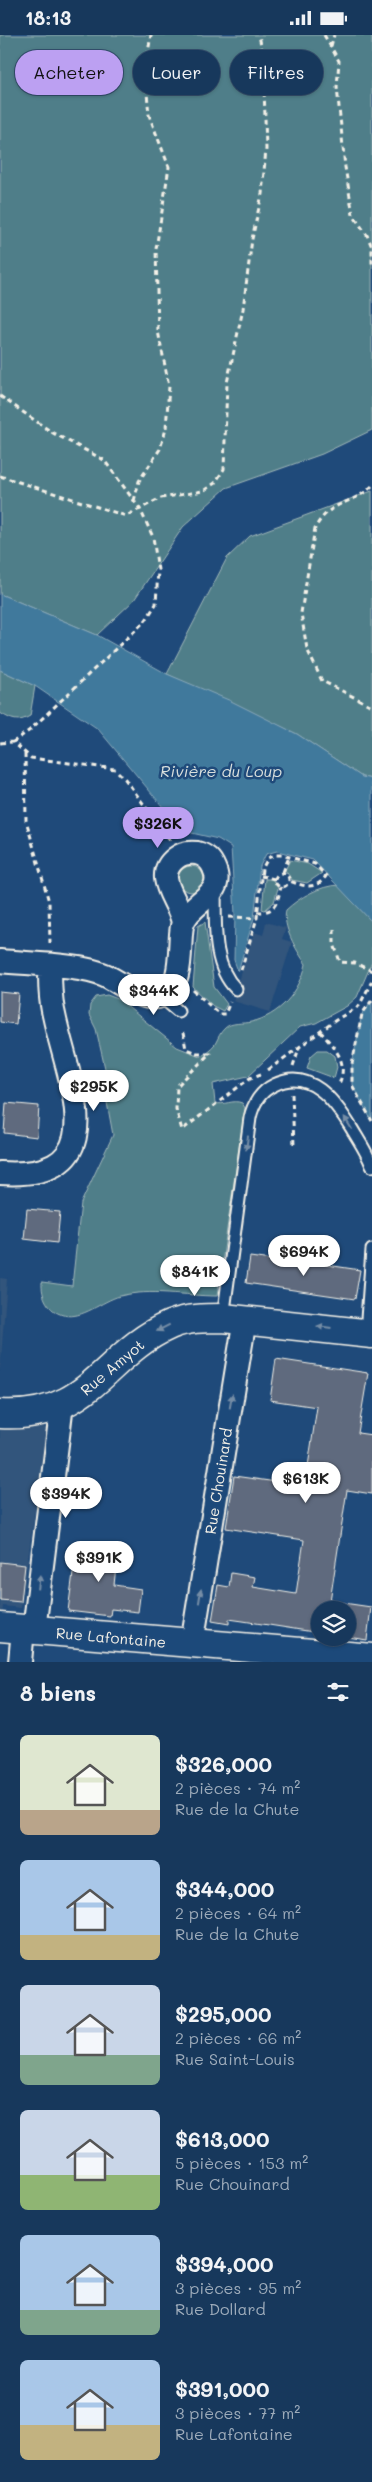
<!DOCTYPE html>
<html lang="fr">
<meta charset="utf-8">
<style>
body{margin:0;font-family:Mali,sans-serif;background:#203f62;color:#f1f3f6;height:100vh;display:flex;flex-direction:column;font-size:19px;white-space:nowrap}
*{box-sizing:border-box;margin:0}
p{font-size:16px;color:#9eacbb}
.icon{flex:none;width:28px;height:28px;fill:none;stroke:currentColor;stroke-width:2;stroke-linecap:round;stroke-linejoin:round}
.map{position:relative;height:1627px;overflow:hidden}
.panel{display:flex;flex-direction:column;background:#17385c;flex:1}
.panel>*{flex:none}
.guide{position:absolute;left:15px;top:15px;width:342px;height:45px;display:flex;gap:10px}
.fabs{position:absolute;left:311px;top:1566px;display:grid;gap:10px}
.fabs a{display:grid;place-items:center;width:45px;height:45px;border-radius:50%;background:#17385c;box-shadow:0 1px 4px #0004,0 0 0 1px #365272;font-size:25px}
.price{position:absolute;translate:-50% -42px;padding:0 11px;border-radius:18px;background:#fff;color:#222;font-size:16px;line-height:32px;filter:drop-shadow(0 1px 2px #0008)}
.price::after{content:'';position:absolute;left:50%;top:30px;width:15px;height:11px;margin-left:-8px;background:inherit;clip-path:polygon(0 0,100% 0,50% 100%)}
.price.on{background:#bca0f2;color:#111}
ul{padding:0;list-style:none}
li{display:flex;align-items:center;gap:15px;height:125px;padding:0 20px}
li span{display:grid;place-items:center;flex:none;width:140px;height:100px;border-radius:8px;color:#555}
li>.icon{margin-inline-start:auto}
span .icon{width:60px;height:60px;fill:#fffc;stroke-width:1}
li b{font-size:21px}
h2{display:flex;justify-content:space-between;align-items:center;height:60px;padding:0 20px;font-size:21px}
.pill{padding:0 18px;border-radius:22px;background:#17385c;box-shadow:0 1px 4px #0004,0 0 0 1px #365272;font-size:18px;line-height:45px}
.pill.on{background:#bca0f2;color:#111}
.status{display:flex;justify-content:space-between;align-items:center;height:35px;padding:0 25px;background:#17385c;direction:ltr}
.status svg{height:14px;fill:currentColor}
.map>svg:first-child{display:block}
.built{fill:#32547b}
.green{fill:#4f7e89;stroke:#a2b8b8}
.water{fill:#41799c;stroke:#89a9ba}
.building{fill:#5e6b7e;stroke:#f4f1e8}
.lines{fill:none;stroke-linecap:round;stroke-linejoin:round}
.service-casing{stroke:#f4f1e8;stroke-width:15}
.minor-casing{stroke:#f4f1e8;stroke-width:26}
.secondary-casing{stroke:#f4f1e8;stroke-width:31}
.path{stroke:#f4f1e8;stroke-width:3;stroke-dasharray:5 4;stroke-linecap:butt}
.service{stroke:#1f4a7a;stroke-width:11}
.minor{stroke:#1f4a7a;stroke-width:22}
.secondary{stroke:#1f4a7a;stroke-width:28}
.oneway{fill:#748da6}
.labels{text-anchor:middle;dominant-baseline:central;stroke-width:5;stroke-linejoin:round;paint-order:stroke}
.street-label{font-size:15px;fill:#f4f1e8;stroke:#1f4a7a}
.water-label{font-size:16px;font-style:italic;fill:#d9dfdd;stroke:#1f4a7a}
</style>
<div class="status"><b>18:13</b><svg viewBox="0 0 49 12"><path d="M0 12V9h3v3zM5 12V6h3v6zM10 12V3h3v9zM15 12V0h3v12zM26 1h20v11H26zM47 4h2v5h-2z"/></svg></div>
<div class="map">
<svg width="372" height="1627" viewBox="0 0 372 1627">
<rect width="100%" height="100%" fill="#1f4a7a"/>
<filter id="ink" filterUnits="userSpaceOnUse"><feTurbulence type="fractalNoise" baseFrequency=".02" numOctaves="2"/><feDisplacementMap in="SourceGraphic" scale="10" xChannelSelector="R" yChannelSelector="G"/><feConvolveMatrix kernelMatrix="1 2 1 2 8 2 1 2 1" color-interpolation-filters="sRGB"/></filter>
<g filter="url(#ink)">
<path class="built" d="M266 887 286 893 282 904 292 907 270 977 233 966 254 897 263 900Z
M0 1243 7 1244 0 1336Z
M43 1391 46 1393V1399L21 1573 3 1571 0 1598V1393Z"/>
<path class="green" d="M0 0H372V395L322 419 226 453 183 492 134 565 97 600 0 559Z
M372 456V744L362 742 297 699 167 639 227 523 250 501Z
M0 635 35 651 30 681C18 688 12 685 0 678Z
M290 825 308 829 322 838 307 848 292 845 285 835Z
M178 844a13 13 0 1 1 26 0a13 13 0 1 1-26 0Z
M265 844H272L278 853 274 867 265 875 262 874Z
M339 850 372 887V927L357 962 347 971 316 988 300 992 248 1041 213 1049 215 1068C224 1071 233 1064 242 1068L245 1073 217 1261C185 1261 151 1253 120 1261 101 1266 83 1285 63 1280 48 1276 41 1261 42 1247L72 1251 81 1168 113 1100 106 1062 107 1042 96 994 89 980 90 970 96 962 107 960 118 964 177 1012 200 1021C205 1018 211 1014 215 1009 218 1004 220 997 225 993 231 987 243 989 251 987 279 981 300 957 306 929 296 915 282 891 286 875 300 862 319 851 339 850Z
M205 887 214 952 227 969 223 976 213 971 193 952 198 891Z
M318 1015H327L335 1021 337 1032 334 1043 307 1033 311 1021Z"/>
<path class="water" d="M0 559 97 600 167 639 231 666 297 699 362 742 372 744V887L313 825 277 816 266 819 260 831 254 883 238 936 234 925 235 879 231 812 218 804 183 796 98 694 35 651 0 635Z
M372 965V1086L352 1050V1029L362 979Z"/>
<path class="building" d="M0 957 19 959 16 989 0 987Z
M6 1068 39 1071 37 1102 4 1098Z
M27 1174 60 1177 57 1208 24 1204Z
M250 1222 294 1228V1225L360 1235 355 1264 246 1248Z
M276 1324 368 1338 358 1398 372 1400V1459L347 1455 330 1566 371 1572 367 1605 348 1602V1575H320V1598L243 1586 229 1584V1589L212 1586 218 1550 229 1552 231 1538 255 1542 253 1552 296 1559 304 1505 226 1493 234 1441 305 1451 317 1372 270 1365Z
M77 1508 118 1513 114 1550 141 1554 138 1577 111 1574 110 1581 68 1576Z
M0 1527 25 1530 21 1567 0 1565Z"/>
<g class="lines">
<defs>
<path id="service" d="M215 853C216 885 211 930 236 954
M160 961 178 976
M223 1283 250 1083C253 1069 261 1056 274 1050 310 1032 335 1066 352 1094 359 1106 367 1117 372 1131
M366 1298 372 1215"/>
<path id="minor" d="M0 926C29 929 81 929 105 940 120 947 144 968 161 961 185 951 178 911 182 891 187 867 227 861 214 833 211 825 205 820 197 818 189 817 182 818 176 823 151 842 180 866 183 888
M0 1138C118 1146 68 1048 54 980 50 964 50 948 50 931
M34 1595 62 1369
M192 1609 245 1284
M20 1627 23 1594"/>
<path id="secondary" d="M0 1379C92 1384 102 1320 170 1290 186 1283 206 1283 223 1283L372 1299
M0 1592 372 1623"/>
</defs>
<use href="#service" class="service-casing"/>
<use href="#minor" class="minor-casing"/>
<use href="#secondary" class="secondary-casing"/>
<path class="path" d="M324 0 339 26 337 52 345 132 353 180 367 200 372 212V230
M331 11 334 0
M0 361 53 398 104 425 140 474 153 502 158 535 156 569 146 585 30 695 13 707 31 723 115 734 125 744 170 805
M0 441 126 481 161 463 203 456 215 448 224 434 227 348 243 274 252 204 262 159 266 114 263 20 259 0
M372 451C352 471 332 463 315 493L301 578 307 614 322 646 372 671
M134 466 139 446 160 414 166 394 169 351 158 296 156 214 169 132 149 80 145 35 151 0
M0 708 13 707
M25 718 26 785 49 867 50 908
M283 837 289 822
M275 845a7 7 0 1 1 14 0a7 7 0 1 1-14 0Z
M261 841 275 844
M257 877C276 878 277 867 281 852
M229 882 257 883 262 834 268 823 275 820H282L315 829 326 841C315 856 305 851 289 846
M334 894V909L340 927 355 928 372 936
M241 935 257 883
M193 955 219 979H225L230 967
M372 965 362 979 352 1029V1050L372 1086
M320 996C335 1014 350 1027 338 1051
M183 998 186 1014 197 1018H210L177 1051 176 1074 182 1095 250 1043 261 1039
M293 1031 299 1013
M268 1035 336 985 359 971 372 946
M292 1059 294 1111"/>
<use href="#service" class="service"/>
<use href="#minor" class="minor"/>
<use href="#secondary" class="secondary"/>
</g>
<defs><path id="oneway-solid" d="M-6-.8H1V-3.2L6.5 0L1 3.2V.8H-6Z" transform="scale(1.25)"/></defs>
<g class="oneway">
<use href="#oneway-solid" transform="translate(348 1088) rotate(-122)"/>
<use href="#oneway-solid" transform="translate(247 1108) rotate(98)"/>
<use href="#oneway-solid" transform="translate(324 1292) rotate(-173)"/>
<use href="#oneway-solid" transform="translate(163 1293) rotate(153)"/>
<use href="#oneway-solid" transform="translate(231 1366) rotate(-80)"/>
<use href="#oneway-solid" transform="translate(39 1547) rotate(-83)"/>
<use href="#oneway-solid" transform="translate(200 1561) rotate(-81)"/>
</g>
</g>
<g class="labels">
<g class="street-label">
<text transform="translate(112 1332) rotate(-40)">Rue Amyot</text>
<text transform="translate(218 1446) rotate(-81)">Rue Chouinard</text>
<text transform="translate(111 1602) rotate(5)">Rue Lafontaine</text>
</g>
<g class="water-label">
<text x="221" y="735">Rivière du Loup</text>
</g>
</g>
</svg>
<div class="fabs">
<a><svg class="icon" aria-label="layers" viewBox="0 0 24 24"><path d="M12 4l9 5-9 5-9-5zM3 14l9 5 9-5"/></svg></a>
</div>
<b class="price on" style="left:158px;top:814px">$326K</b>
<b class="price" style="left:154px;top:981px">$344K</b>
<b class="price" style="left:94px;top:1077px">$295K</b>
<b class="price" style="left:304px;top:1242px">$694K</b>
<b class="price" style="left:195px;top:1262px">$841K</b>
<b class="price" style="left:306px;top:1469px">$613K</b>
<b class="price" style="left:66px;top:1484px">$394K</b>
<b class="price" style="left:99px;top:1548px">$391K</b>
<div class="guide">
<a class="pill on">Acheter</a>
<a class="pill">Louer</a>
<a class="pill">Filtres</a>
</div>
</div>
<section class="panel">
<h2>8 biens<svg class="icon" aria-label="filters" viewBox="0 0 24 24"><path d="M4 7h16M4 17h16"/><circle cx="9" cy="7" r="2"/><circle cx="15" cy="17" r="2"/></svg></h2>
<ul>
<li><span style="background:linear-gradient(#dfe7d0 75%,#b9a48a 0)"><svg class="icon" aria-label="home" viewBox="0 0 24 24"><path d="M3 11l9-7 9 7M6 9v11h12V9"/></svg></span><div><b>$326,000</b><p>2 pièces · 74 m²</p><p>Rue de la Chute</p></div></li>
<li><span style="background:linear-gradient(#a9c7e8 75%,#c2b280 0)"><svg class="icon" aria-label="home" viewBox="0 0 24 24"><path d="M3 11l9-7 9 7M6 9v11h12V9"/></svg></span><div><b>$344,000</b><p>2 pièces · 64 m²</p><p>Rue de la Chute</p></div></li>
<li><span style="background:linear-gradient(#c9d6e8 70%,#7fa58c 0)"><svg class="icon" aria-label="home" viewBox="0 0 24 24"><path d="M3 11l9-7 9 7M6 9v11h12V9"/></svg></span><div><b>$295,000</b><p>2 pièces · 66 m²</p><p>Rue Saint-Louis</p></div></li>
<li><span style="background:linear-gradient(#c9d6e8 65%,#8fb573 0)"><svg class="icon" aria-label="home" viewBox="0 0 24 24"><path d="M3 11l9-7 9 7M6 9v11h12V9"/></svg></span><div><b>$613,000</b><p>5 pièces · 153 m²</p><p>Rue Chouinard</p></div></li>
<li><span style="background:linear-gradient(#a9c7e8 75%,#7fa58c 0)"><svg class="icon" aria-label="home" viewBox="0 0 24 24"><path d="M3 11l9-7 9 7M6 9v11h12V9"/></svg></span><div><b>$394,000</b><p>3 pièces · 95 m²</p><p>Rue Dollard</p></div></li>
<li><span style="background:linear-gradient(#a9c7e8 65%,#c2b280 0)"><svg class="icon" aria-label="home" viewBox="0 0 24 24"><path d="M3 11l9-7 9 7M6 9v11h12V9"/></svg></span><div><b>$391,000</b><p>3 pièces · 77 m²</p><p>Rue Lafontaine</p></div></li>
</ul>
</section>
